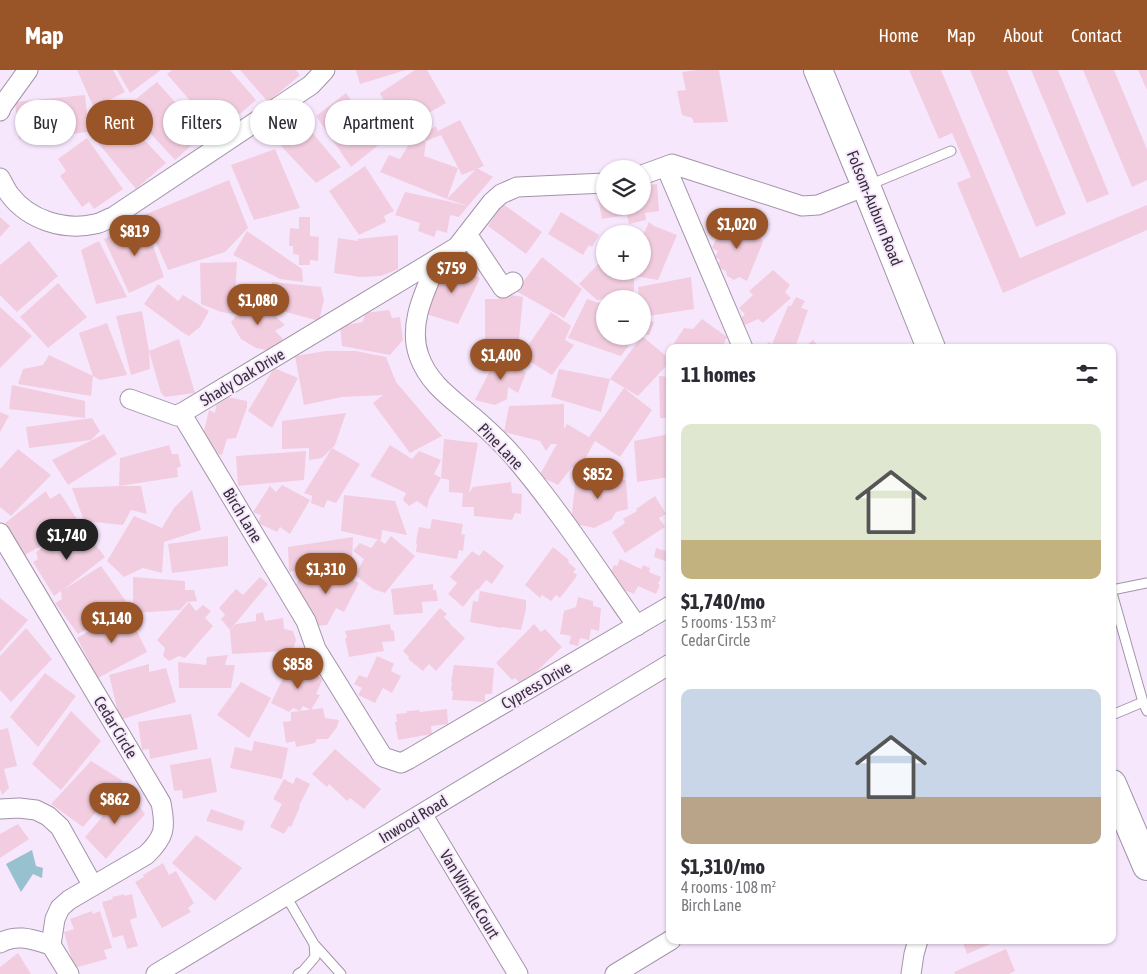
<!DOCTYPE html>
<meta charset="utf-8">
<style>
body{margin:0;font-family:"Asap Condensed",sans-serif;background:#f2f2f3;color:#2b2b33;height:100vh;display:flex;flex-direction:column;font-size:19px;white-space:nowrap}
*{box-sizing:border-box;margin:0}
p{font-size:16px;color:#7c7c81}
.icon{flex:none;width:28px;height:28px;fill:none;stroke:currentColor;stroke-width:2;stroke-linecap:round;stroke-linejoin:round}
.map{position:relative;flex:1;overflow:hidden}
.details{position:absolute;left:666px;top:274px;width:450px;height:600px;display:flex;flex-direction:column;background:#fff;border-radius:10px;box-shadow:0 1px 4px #0004}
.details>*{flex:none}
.guide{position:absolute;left:15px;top:30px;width:475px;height:45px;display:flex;gap:10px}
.tools{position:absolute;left:596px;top:90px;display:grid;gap:10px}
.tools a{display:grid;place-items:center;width:55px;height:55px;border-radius:50%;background:#fff;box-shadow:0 1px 4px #0004;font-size:25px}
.price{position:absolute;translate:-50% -42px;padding:0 11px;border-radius:18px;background:#995427;color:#fff;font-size:16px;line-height:32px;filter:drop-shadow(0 1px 2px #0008)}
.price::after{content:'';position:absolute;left:50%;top:30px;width:15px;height:11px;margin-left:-8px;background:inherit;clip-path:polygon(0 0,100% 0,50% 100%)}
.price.active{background:#222;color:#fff}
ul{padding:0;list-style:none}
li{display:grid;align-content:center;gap:10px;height:265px;padding:0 15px}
li span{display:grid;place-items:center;height:155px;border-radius:10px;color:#555}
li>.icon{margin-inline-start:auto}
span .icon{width:90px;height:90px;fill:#fffc;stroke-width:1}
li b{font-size:21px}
h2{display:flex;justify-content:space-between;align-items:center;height:60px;padding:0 15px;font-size:21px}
.pill{padding:0 18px;border-radius:22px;background:#fff;box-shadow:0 1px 4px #0004;font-size:18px;line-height:45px}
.pill.active{background:#995427;color:#fff}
header{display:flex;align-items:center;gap:30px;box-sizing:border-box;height:70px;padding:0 25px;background:#995427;color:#fff}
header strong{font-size:24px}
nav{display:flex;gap:28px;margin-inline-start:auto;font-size:18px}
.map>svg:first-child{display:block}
.water{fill:#98c1cf}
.building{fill:#f2cddf}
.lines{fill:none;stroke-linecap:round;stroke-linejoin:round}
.lane-casing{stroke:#a294a8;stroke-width:11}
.street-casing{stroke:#a294a8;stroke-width:21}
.primary-casing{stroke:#a294a8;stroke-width:30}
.lane{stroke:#fff;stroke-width:9}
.street{stroke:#fff;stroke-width:19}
.primary{stroke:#fff;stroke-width:28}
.labels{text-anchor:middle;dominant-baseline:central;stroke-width:4;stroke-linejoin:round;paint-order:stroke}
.street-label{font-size:16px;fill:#363039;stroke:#f7e7fd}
</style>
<header>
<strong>Map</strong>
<nav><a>Home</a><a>Map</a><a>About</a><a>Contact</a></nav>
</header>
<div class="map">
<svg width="1147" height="904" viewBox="0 0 1147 904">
<rect width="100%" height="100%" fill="#f7e7fd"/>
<path class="water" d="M32 780 36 796 43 798 42 808 33 804 21 822 6 794Z"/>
<path class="building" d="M77 0H113L125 22 94 38Z
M117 0H161L130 23Z
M172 0H230L256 30 218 63 167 4Z
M240 0H296L300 5 268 32Z
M356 0H406L360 14Z
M415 0H427L446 33 397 61 380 23Z
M697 0H719L728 52 694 53 692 48 682 45 677 21 686 20 682 2Z
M909 0H941L1020 188 1147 135V160L1003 223 957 113 971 107 952 63 939 69Z
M970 0H1007L1066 144 1036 157Z
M1031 0H1058L1109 124 1087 133Z
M1083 0H1114L1147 79V110L1132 117Z
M1138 0H1147V20Z
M157 12 204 64 175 90 126 37Z
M346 23 381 73 351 97 316 46Z
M85 25 89 62 19 69 15 32Z
M121 45 166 93 136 119 94 68Z
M460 50 484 96 462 105 441 65 426 71 422 65 436 56 438 61Z
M305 54 341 97 316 113 281 76Z
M87 68 123 119 94 139 89 132 82 137 60 106 66 101 58 89Z
M412 69 426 71 424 86 458 98 447 129 380 102 389 85 400 89Z
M275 79 300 138 254 150 231 95Z
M365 96 394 141 384 146 386 152 359 165 329 121Z
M477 98 493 107 468 136 447 129Z
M229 110 248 158 225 182 168 200 144 145Z
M657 114 659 141 645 143 646 150 629 154 627 145 602 149 597 123 605 122V136H642V116Z
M405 122 447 131 468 136 459 147 450 145 447 163 437 160 434 167 418 161 420 153 395 145Z
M503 134 542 162 526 184 488 156Z
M561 142 599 165 592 177 589 175 583 185 548 164Z
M0 147 10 156 0 167Z
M299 147H310V166L319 167 318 191 310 190V195H299V185L293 184V176H289L290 158 299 159Z
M725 149 757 163 763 172 747 211 739 207 734 210 727 206 726 201 717 197 720 190 715 187 718 181 712 178Z
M144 150 164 207 129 223 104 169Z
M649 152 654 156 677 165 658 210 634 206V224L597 230 579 214 605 187V201H626V205L627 201H642V167Z
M247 161 302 199 303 212 280 209 233 185Z
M398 165V199L381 206 360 207 334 203 338 168 358 171 357 169Z
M29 171 58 206 17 242 0 225V195Z
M99 171 127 227 96 234 81 180Z
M542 187 582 219 564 248 516 221Z
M447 191 480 208 458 254 423 243Z
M237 192 234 244 221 242 201 234 200 193Z
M773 200 790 215 785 222 791 228 763 253 758 249 745 255 740 249 745 244 739 238 753 225 749 221Z
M691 207 694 239 642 247V229H639L638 217Z
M272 212 321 217 324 230 319 251 268 237Z
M58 213 87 247 48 278 20 247Z
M158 214 178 231 183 225 209 241 200 257 189 266 182 262 144 234Z
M500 223 523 227 518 279H485V229H498Z
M253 226 285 255 275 261 283 269 277 277 266 280 256 278 241 269 231 252Z
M796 227 805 231 801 238 808 240 795 278H766L768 272 772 274 788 236H791Z
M587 229 605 235V266H636L621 286 568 268Z
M0 237 32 266 0 298Z
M389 240 392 248 400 247 403 270 390 285 342 276 340 256 363 252 365 243Z
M142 241 149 281 150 299 131 305 116 246Z
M551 242 571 256 565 270 574 275 552 305 521 286Z
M642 248 654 252 649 265 642 264Z
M702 249 727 267 722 278H671L684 258 693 259Z
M107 253 127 305 100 310 93 306 79 263Z
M642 266 670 289V292L638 326 610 309Z
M179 269 195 323 165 327 161 323 149 281Z
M813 270 820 278H807L806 276Z
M326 281H356L386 287 396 312 442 366 410 383 373 333 383 325 342 327 304 335 295 286Z
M499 283 526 303 518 323 508 317 507 329 495 335 475 330Z
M49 285 93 306 91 326 18 314 23 299 43 295Z
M274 298 298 308 272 358 248 341Z
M559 299 610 309 601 342 551 327Z
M659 306 670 307V348H660Z
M12 315 85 331V348L9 339Z
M624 318 652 340 620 387 595 371 580 398 572 397 558 415 539 406 557 374H551L546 381 540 371 504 362 509 336 564 334V359L567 354 589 367Z
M218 325 247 331V337L236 368 227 369 222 385 210 383 201 373 209 340 215 343Z
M0 342 9 346 0 362Z
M346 343 335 375 322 388 309 390V378L282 379V351Z
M92 348 100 361 91 370 29 378 26 357Z
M104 364 117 384 68 415 52 390Z
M669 364 670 372V407L637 412 634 371Z
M444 369 478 373 469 423 473 417 511 412 512 423 522 424 521 444 515 443 512 450 474 446V437H462L463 423 449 422V410L441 408Z
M169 375 172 384H178L181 396 177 398 178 407 119 416 120 388Z
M390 375 412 389 419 381 441 390 434 404 441 408 429 429 427 438 417 431 409 436 403 430 406 423 370 406Z
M332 378 360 394 336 433 327 430 324 438 311 433 312 426 304 423Z
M18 379 51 405 11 446 0 437V399Z
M306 381 304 410 238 416 236 386Z
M576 405 626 410 628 439 616 442 612 449 594 458 571 453Z
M282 415 310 430 290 464 280 457 277 462 258 453 261 445 253 442 270 416 276 422Z
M119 416H141L147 444 131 440 123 455 84 451 72 418Z
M192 420 201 460 164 472 162 503 143 498 124 507 107 491 134 446 162 458 174 438Z
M46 421 50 429 60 423 80 454 105 487 63 520 101 496 128 534 78 564 55 533 62 529 61 521 54 526 33 492 38 489 36 482 74 457 25 485 5 453Z
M344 425 395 431 407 465 382 460 381 470 341 461Z
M655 426 666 444 659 448 665 457 625 483 612 462 625 453 623 449 637 441 636 439Z
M432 449 463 454 461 464 465 465 463 481 459 480 457 489 416 482 417 474H416L417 465 419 457 430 459Z
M228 466V496L172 503 168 474Z
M391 466 415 486 385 523 373 519 355 505 364 489 353 481 360 473 371 478 378 469 385 474Z
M353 467 352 492 289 502 288 477Z
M670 471V502L665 500 668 492 654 487 656 478 666 481Z
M553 477 569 490 568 492 576 499 573 502 577 505 574 510 560 528 556 525 551 531 542 525 540 528 525 515Z
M484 480 504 496 492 514 486 510 478 520 477 519 463 537 448 524 457 513 450 507 472 481 479 486Z
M620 489 641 499 643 495 650 498 649 502 661 507 658 514 660 515 656 524 638 516 634 524 612 515 616 506 610 504 614 495 617 496Z
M323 498 359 513 344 542 336 538 327 555 317 556 295 517 302 503 317 510Z
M133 507 185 511V520H194L197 531 187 532 180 540 133 543Z
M260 507 268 514 230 560 221 549 225 545 219 538 236 519 243 525Z
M433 514V520H436L438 531 422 532 423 543 394 545 391 519Z
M480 521 526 530V539L521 560 502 557V558L470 552 473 531 478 532Z
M578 527 593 531V536L601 538 599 561 591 559 589 570 580 568 578 576 569 574 571 566 560 564 564 541 576 537Z
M0 528 28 550 0 582Z
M189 532 196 541 203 535 211 541 205 548 213 556 185 588 179 586 169 591 163 586 165 578 157 570Z
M440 538 447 544 444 547 450 553V554L465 568 436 601 429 594 423 601 408 589 409 587 403 581Z
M127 540 147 582 98 608 77 568Z
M263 542 265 551 283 548 284 559 293 561 296 570 293 580 285 581 232 584 230 560 236 554 256 551V544Z
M390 554 391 560 394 561 395 571 382 572 384 581 349 587 345 568H347L345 561Z
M534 554 541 562 545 559 562 577 534 604H532L519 612 515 608 512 610 496 593Z
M26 558 52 589 11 632 0 620V586Z
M228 585 225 595H235L231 618H179L178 592 206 595 207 587Z
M377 586 393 593 394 594 391 601 401 606 392 623 383 618 375 633 358 625 362 618 354 614 359 605 367 608Z
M149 594V602L166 598 176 632 120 650 109 605Z
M300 595 323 609 316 624 320 625 311 640 303 636 300 641 293 638 289 642 271 633 287 600 298 599Z
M454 595 494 598 492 624H485V632L452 630 453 621H451L452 612H451Z
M45 603 76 626 38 677 10 647Z
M241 612 271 628 249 668 217 645Z
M323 638 325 648 339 650 337 657 328 669H317L315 673 296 677 295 671 286 673 283 652 291 651V642Z
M447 639 448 654 431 656 432 664 398 670 395 652H397L396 644 407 643V641L420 640 419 642Z
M71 641 101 671 61 720 32 694Z
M191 644 198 679 150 689 149 679 142 680 138 652Z
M8 658 17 696 4 699 9 718 2 725 0 719V660Z
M254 671 288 678 282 709 230 698 235 677 252 681Z
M335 679 381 719 364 739 350 728 347 731 329 714 327 717 312 704Z
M211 688 217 722 183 729 182 720 174 721 170 695Z
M91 691 123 711 83 757 51 734Z
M296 707 310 714 299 736 300 737 291 757 289 756 284 764 270 757 282 734 273 729 284 709 293 714Z
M126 719 145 744 106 789 85 767Z
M211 739 245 751 242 761 206 751Z
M18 754 29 769 0 788V764Z
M196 765 242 798 215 831 172 793Z
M163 793 169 805 176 801 194 833 188 838 191 842 162 858 135 812 144 807 143 805Z
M125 824 124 826 132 824 137 847 130 850 138 876 127 879 123 865 113 868 102 832 113 829 112 827Z
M92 841 93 844 100 841 112 878 104 880 107 889 74 898 64 862 74 859 70 849Z
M962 870H1000L967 884Z
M1006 879 1015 901 1009 904H955L954 902Z
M18 883 31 904H0V897Z"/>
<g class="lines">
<defs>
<path id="lane" d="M869 115 951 81
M1112 520 1147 513
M1112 523 1143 632
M1112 645 1143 632 1147 641
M286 826 314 874 315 887 303 901 298 904
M314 874 341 904"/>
<path id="street" d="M0 41 2 36 28 0
M666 97 743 278
M642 105 672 94 802 136 818 135 866 116
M0 108C3 113 6 120 10 125 29 150 64 161 95 154 101 153 107 149 113 147L311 15 325 0
M467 164 503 218 513 212
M439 188C427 218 407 252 419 286 429 314 451 328 473 347 487 359 502 373 514 387 559 440 597 499 637 556
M130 329 177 346 457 177 492 132 501 124 517 117 605 113
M181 343 306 551 316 579 383 687 401 693 409 689 670 536
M0 463 161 733C166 758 165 767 146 785L69 830 60 838 55 849 51 875 69 904
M0 739 19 738 36 740 48 746 60 757 93 816
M422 744 518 904
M0 873C17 863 34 870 51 875
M156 904 670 594
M615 904 671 870
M911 904 914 884 918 870"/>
<path id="primary" d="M818 0 866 116 931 278
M1112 714 1147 796"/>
</defs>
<use href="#lane" class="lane-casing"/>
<use href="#street" class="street-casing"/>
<use href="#primary" class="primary-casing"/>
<use href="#lane" class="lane"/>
<use href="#street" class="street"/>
<use href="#primary" class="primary"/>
</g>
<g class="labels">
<g class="street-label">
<text transform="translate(875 138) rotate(68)">Folsom-Auburn Road</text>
<text transform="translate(242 307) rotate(-31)">Shady Oak Drive</text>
<text transform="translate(501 376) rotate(46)">Pine Lane</text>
<text transform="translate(243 445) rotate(59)">Birch Lane</text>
<text transform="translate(536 615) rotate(-30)">Cypress Drive</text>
<text transform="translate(116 657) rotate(59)">Cedar Circle</text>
<text transform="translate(413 749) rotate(-31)">Inwood Road</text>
<text transform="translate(470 824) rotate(59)">Van Winkle Court</text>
</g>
</g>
</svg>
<div class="tools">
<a><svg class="icon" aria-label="layers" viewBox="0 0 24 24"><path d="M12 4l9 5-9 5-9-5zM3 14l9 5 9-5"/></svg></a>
<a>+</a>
<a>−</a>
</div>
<b class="price" style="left:737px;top:180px">$1,020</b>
<b class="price" style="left:135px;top:187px">$819</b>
<b class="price" style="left:452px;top:224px">$759</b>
<b class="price" style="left:258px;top:256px">$1,080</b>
<b class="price" style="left:501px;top:311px">$1,400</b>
<b class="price" style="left:598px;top:430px">$852</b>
<b class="price active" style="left:67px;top:491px">$1,740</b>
<b class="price" style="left:326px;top:525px">$1,310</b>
<b class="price" style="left:112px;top:574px">$1,140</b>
<b class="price" style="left:298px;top:620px">$858</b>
<b class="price" style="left:115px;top:755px">$862</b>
<div class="guide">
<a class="pill">Buy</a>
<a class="pill active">Rent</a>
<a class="pill">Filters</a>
<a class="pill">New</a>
<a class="pill">Apartment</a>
</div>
<section class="details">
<h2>11 homes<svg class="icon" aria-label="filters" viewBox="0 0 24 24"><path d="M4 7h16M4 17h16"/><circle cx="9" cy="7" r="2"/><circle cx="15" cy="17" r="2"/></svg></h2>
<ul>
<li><span style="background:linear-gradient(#dfe7d0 75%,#c2b280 0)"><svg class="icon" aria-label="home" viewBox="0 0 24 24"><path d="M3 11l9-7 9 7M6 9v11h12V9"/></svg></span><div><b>$1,740/mo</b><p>5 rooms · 153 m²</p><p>Cedar Circle</p></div></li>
<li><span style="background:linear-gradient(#c9d6e8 70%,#b9a48a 0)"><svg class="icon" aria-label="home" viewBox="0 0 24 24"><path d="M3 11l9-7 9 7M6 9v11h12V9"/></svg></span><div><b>$1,310/mo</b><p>4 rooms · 108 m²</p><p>Birch Lane</p></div></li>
</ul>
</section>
</div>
